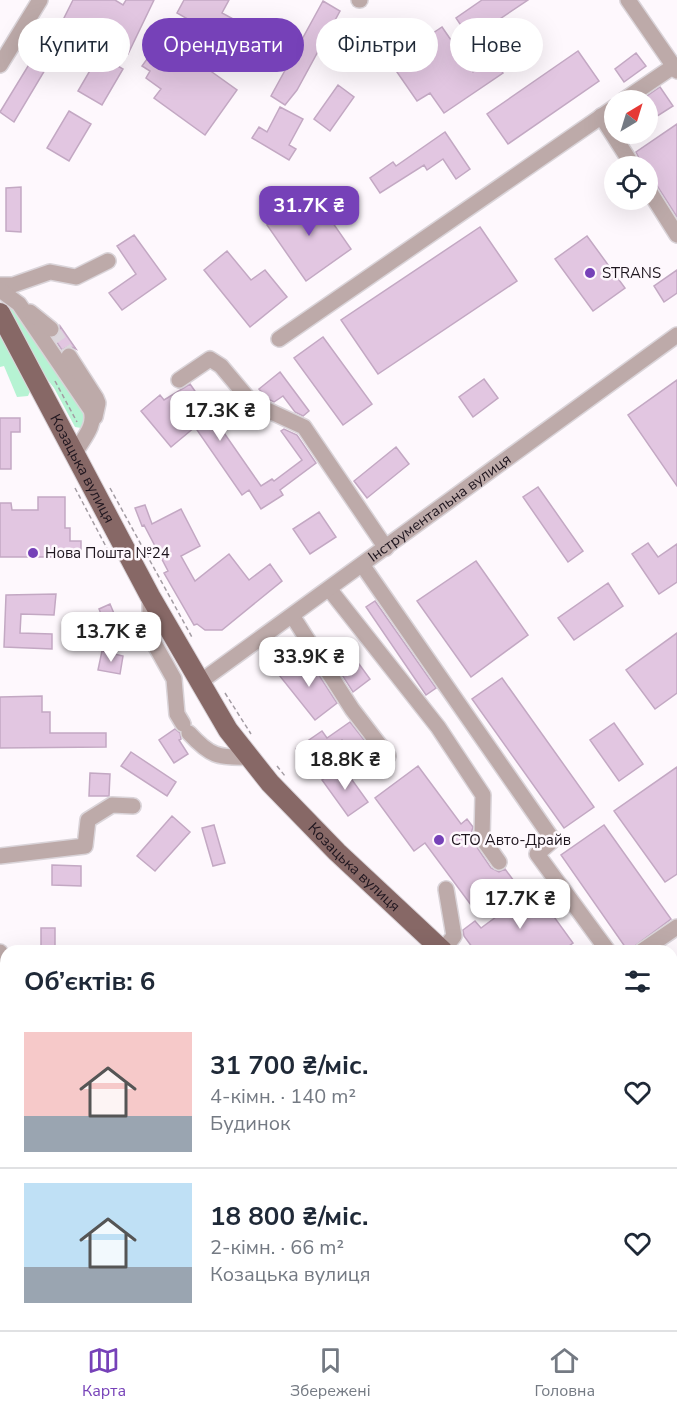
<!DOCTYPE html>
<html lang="uk">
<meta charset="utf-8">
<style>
body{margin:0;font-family:"Nunito Sans",sans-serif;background:#f6f6f7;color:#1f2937;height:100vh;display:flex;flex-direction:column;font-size:22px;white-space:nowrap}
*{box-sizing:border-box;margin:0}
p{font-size:20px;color:#747a83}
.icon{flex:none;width:33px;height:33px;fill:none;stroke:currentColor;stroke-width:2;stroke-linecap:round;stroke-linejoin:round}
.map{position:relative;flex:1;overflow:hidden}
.panel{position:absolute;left:0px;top:945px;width:678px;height:386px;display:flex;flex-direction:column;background:#fff;border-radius:18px 18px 0 0;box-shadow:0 6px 24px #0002}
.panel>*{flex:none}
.banner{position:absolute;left:18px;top:18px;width:642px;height:54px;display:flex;gap:12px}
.needle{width:39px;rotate:38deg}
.tools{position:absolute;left:604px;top:90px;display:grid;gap:12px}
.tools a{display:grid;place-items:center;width:54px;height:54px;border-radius:50%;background:#fff;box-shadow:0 6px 24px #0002;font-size:30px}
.price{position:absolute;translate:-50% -51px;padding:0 14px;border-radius:12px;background:#fff;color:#222;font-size:20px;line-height:39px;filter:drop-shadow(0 2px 3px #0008)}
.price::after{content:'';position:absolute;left:50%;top:36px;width:18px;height:14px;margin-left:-9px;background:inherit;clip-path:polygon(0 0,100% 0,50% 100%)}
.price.current{background:#7641b8;color:#fff}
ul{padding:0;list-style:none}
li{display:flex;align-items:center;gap:18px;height:150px;padding:0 24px}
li+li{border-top:2px solid #e0e1e3}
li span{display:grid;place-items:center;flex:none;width:168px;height:120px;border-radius:0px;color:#555}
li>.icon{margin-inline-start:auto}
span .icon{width:72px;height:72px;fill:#fffc;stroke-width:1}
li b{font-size:26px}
h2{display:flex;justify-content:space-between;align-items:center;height:72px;padding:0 24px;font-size:26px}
.pill{padding:0 21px;border-radius:27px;background:#fff;box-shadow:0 6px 24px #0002;font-size:21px;line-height:54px}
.pill.current{background:#7641b8;color:#fff}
.tab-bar{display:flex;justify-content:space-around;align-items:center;height:84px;border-top:2px solid #e0e1e3;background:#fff;font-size:16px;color:#747a83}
.tab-bar a{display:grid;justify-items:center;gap:3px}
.tab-bar .current{color:#7641b8}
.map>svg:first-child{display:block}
.grass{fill:#b6f3d3}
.building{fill:#e2c6e1;stroke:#c3a8c3;stroke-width:1.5}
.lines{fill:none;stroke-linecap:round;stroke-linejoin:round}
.minor-tunnel{stroke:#dcd6dc;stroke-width:15;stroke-dasharray:15 8;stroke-linecap:butt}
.minor-casing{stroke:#dad4d9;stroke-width:18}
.major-casing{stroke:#dad4d9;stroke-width:22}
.path{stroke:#a39ca3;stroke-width:1.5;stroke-dasharray:4.5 3;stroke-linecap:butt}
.minor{stroke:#bdaaa9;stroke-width:15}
.major{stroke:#876866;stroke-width:20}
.poi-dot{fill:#7641b8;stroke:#fef8fd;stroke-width:2}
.labels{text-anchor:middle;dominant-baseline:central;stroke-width:5;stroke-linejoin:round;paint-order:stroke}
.poi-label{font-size:15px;fill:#1e151e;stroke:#fef8fd;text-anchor:start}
.street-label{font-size:15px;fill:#1e151e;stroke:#fef8fd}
</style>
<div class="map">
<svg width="677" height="1330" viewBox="0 0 677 1330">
<rect width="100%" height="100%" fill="#fef8fd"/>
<path class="grass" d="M8 301 86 413 85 425 81 428 75 427 54 388 37 366 5 305Z
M0 328 32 387 28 396 17 397 4 366 0 367Z"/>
<path class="building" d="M73 0H115L123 5 126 0H154L128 54 63 20Z
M184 0H229L222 13 237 21 226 41 177 13Z
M482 0H528L470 39 456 18Z
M323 1 340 11 297 90 285 105 271 96Z
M442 27 473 72 493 58 503 73 444 113 430 93 417 101 390 62Z
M47 35 61 43 14 122 0 112Z
M163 37 237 90 205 135 154 98 161 89 146 78 150 71 142 66Z
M578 51 599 81 508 144 487 114Z
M636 53 646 66 624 82 615 69Z
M99 55 123 69 102 105 78 91Z
M338 85 354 97 330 131 314 119Z
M660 87 673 106 648 122V100H641Z
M280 107 303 119 289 145 296 149 289 160 252 138 259 127 267 132Z
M69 111 91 124 69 161 47 148Z
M677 124V217L656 184 648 179V166H643L636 152Z
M445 132 470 169 456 179 443 159 427 170 424 165 380 193 370 178 393 162 396 166Z
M21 187V232L6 231V188Z
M312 193 351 249 306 281 267 225Z
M480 227 517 281 378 374 341 320Z
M134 235 166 279 122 310 109 293 136 274 117 246Z
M587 236 625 288 593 311 555 259Z
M227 251 251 280 265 270 287 297 250 327 204 270Z
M677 270V293L664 302 654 286Z
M60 326 76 349 69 346 62 350 54 338 59 335Z
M323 337 372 404 343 425 294 358Z
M280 372 309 411 303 416 295 412 283 396 274 402 268 399 259 389Z
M484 379 498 398 473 417 459 397Z
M677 380V486L628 415Z
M190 384 261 486 272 479 274 481 302 460 281 431 284 429 297 435 316 463 280 490 283 495 261 509 249 490 242 495 195 427 171 447 141 411 160 395 164 400Z
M0 418H20V432H11V469H0Z
M396 447 409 464 367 498 354 481Z
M538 487 583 551 568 562 523 497Z
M38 497H65V528H70V541H81V557H0V503H11L12 510H38Z
M145 505 152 524 181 509 200 546 181 556 195 581 229 554 249 580 270 564 282 581 222 630H205L197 624 194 625 164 573 168 571 144 525 142 526 135 508Z
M319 512 336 537 310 554 293 529Z
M648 543 658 557 677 544V582L659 594 632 554Z
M476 561 528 635 471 677 417 601Z
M608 583 623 606 574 640 558 618Z
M56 594 54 615 21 614 20 633 52 634V649L4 647 6 595Z
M375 601 436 688 426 695 366 607Z
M110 604 121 630 109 634 99 609Z
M677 633V693L655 709 626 670Z
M343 642 370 679 353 692 328 653Z
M102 651 123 656 120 674 98 670Z
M306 655 337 703 315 720 279 675Z
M502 678 594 807 564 828 472 699Z
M42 696V712H50V733H106V747L0 748V697Z
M350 722 383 764 368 776 342 740 306 765 296 749 322 731 327 738Z
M614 723 643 764 619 781 590 740Z
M175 729 180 733 181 739 179 740 188 754 174 763 159 740Z
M131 752 176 782 167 796 121 766Z
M342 766 368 802 348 816 322 780Z
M418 766 461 824 467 819 473 827 470 837 491 868 499 872 505 869 514 881 474 909 425 843 414 851 375 798Z
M677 767V874L665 882 614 811Z
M90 773 110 774 109 796H89Z
M172 816 190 832 155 871 137 856Z
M214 825 225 863 213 866 202 828Z
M604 825 671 919 628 951 561 855Z
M52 865 81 866V886L52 885Z
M530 892 541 905 544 903 573 943 562 951H475L464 936 463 930 475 921 481 928Z
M41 928H55V948H41Z"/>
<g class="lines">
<path class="minor-tunnel" d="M51 329 69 356"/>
<defs>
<g id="minor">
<path d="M359 0H360"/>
<path d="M628 0 677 71"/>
<path d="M0 65 40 0"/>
<path d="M624 100 674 66"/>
<path d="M601 116 633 166"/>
<path d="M648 189 677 235"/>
<path d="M0 285H13L50 272 76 277 108 261"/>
<path d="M0 290 19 304 91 410C96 427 83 438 75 453"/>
<path d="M30 312 51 329"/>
<path d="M279 339 615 107"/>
<path d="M69 356 96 398 98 403 95 417"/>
<path d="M179 380 210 359 221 366 252 403 304 427 386 548"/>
<path d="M363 566 553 840 537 854 608 951"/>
<path d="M330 590 438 727 483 795 482 838 499 862"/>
<path d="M150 596V636L174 679 177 714 183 724"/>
<path d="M293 617 352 709 388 756"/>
<path id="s1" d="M200 682 677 335"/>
<path d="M189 733C210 756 218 758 248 757"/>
<path d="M0 856 85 846 88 820 112 805 133 806"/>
<path d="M442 951 454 936 446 889"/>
<path d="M642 951 677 927"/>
<path d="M0 952V968"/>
<path d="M0 1021H6"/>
<path d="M672 1038 677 1045"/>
<path d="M0 1138H6"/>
<path d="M0 1269 6 1268"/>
<path d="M672 1307 677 1303"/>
<path d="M281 1324V1330"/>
<path d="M580 1324 583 1330"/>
<path d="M646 1330 652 1324"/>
</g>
<g id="major">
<path id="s2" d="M0 313 150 596 228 730 270 783 337 852 443 951"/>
<path d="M672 1156 677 1160"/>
</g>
</defs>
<use href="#minor" class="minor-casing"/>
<use href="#major" class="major-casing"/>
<path class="path" d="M55 381 77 422
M75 488 111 556
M110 488 193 639
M225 693 251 734
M277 766 285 776
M672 1138 676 1142"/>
<use href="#minor" class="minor"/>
<use href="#major" class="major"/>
</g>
<g class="poi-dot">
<circle cx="590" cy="273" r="6"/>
<circle cx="33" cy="553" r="6"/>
<circle cx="439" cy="840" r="6"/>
</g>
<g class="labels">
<g class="poi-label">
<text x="602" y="273">STRANS</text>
<text x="45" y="553">Нова Пошта №24</text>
<text x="451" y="840">СТО Авто-Драйв</text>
</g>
<g class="street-label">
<text stroke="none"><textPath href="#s2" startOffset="176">Козацька вулиця</textPath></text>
<text stroke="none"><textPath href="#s1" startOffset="296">Інструментальна вулиця</textPath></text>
<text stroke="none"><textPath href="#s2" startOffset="662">Козацька вулиця</textPath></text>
</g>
</g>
</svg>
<div class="tools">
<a><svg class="needle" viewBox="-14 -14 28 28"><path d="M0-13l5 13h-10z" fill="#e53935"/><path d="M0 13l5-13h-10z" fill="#747a83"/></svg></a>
<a><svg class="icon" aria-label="locate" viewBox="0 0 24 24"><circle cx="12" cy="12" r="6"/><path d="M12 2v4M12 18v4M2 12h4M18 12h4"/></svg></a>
</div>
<b class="price current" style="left:309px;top:237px">31.7K ₴</b>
<b class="price" style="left:220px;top:442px">17.3K ₴</b>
<b class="price" style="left:111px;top:663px">13.7K ₴</b>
<b class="price" style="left:309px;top:688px">33.9K ₴</b>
<b class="price" style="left:345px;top:791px">18.8K ₴</b>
<b class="price" style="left:520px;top:930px">17.7K ₴</b>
<div class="banner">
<a class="pill">Купити</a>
<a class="pill current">Орендувати</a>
<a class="pill">Фільтри</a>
<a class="pill">Нове</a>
</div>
<section class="panel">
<h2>Об’єктів: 6<svg class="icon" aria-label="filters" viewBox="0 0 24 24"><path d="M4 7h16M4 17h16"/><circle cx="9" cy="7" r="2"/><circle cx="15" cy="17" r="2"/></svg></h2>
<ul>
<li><span style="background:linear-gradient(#f6c9c9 70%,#9aa5b1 0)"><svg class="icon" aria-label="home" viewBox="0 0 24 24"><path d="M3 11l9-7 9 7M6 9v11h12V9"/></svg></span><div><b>31 700 ₴/міс.</b><p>4-кімн. · 140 m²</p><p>Будинок</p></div><svg class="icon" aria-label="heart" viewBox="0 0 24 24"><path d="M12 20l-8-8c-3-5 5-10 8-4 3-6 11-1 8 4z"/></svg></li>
<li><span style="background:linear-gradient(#bfe0f5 70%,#9aa5b1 0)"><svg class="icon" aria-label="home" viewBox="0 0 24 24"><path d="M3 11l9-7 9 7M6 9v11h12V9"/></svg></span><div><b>18 800 ₴/міс.</b><p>2-кімн. · 66 m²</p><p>Козацька вулиця</p></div><svg class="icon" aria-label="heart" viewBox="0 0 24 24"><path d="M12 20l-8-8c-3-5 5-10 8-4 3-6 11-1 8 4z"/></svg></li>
</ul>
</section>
</div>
<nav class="tab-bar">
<a class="current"><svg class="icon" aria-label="map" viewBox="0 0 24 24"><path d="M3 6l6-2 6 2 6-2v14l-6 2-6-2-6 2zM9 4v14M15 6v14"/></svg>Карта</a>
<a><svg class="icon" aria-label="saved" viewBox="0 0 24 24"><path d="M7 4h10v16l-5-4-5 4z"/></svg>Збережені</a>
<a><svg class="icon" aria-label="home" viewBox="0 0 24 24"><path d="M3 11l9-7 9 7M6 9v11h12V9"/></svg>Головна</a>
</nav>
